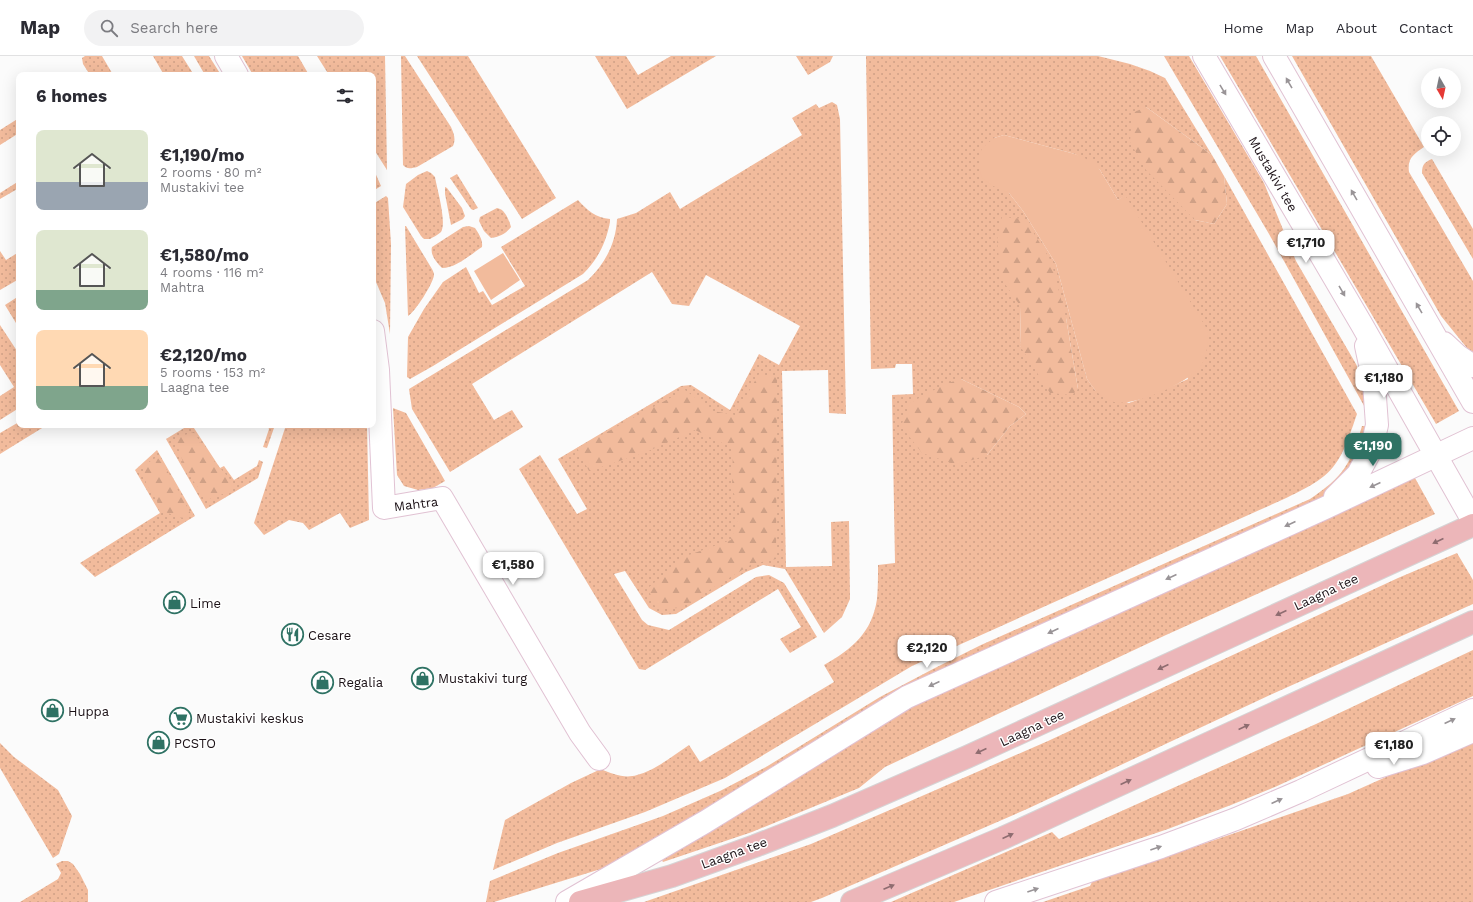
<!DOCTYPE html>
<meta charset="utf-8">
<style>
body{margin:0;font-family:"Work Sans",sans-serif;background:#f2f2f3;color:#2b2b33;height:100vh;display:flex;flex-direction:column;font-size:15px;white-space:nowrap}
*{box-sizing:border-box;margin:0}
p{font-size:13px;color:#7c7c81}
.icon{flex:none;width:22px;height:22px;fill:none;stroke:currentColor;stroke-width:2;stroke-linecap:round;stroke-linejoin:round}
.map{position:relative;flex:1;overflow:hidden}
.details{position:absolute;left:16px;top:16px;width:360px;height:356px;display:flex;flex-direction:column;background:#fff;border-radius:8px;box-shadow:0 4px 16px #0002}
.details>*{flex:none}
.needle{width:26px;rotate:171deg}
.tools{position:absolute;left:1421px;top:12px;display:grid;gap:8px}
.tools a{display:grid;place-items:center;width:40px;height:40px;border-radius:50%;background:#fff;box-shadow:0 4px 16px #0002;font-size:20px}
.price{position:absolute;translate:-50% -34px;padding:0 9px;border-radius:8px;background:#fff;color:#222;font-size:13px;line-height:26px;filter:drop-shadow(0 1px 2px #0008)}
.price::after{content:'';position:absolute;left:50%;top:24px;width:12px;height:9px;margin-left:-6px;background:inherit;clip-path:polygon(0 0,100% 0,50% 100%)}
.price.active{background:#2f7264;color:#fff}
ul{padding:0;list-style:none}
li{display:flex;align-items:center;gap:12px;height:100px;padding:0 20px}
li span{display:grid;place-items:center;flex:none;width:112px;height:80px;border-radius:8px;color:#555}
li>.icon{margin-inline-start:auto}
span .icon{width:48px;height:48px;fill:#fffc;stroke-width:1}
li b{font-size:17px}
h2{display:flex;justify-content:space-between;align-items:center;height:48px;padding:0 20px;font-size:17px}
header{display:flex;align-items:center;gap:24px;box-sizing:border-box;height:56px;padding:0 20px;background:#fff;border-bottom:1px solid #e1e1e2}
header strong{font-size:19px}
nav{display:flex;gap:22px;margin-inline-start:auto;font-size:14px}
.search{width:280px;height:36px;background:#f2f2f3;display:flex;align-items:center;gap:10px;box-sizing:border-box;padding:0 14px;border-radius:22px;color:#7c7c81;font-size:15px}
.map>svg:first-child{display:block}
.grass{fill:url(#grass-dots);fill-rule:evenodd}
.forest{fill:url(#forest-firs)}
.park{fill:#f2bb9c}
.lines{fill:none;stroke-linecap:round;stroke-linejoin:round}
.street-casing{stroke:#e1c2d3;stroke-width:24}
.secondary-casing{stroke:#e1c2d3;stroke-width:24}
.primary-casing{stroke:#d6d4d5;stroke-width:24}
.street{stroke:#fff;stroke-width:22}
.secondary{stroke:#fff;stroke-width:22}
.primary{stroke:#ecb6b9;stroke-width:22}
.oneway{fill:#999497}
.oneway2{fill:#8e6c70}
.labels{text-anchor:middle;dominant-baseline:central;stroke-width:3;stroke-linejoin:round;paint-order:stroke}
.street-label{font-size:13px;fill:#1c1217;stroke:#fff}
.poi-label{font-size:13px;fill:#1c1217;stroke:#fff;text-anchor:start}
</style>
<header>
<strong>Map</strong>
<div class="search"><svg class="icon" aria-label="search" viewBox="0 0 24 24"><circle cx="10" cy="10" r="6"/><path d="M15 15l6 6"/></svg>Search here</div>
<nav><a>Home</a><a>Map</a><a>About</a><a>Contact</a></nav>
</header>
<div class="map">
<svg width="1473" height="846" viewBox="0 0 1473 846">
<defs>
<pattern id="grass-dots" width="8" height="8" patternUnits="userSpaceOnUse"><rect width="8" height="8" fill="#f2bb9c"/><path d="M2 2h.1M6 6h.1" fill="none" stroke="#cfa086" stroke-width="1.8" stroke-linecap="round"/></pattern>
<pattern id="forest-firs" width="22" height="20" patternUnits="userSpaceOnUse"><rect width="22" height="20" fill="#f2bb9c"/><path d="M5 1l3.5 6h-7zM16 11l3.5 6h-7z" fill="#cfa086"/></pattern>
</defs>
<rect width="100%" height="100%" fill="#fbfbfb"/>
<path class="grass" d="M85 0H102L112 17 109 19H90L83 8 82 2Z
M153 0H182L194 19H164Z
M194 0H209L221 19H205Z
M242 0H298L309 19H253Z
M317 0H385L387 114 373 92V19H329Z
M401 0H405L451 71C454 78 456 83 453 90L417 111C412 112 407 114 403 109Z
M417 0H468L556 142 522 163Z
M595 0H626L638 19 671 0H716L627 53Z
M796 0H833L830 6 808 19Z
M866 0H1098L1130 8 1150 15 1165 22 1212 99 1146 51 1195 164 1214 168 1227 148 1224 120 1357 358C1352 372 1346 392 1338 404 1326 424 1304 433 1284 443L912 610 725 722 645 756 557 787 493 814 505 764 571 727 601 713C612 718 625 723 637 719 654 715 674 699 689 689L700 706 834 626 824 609C852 593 872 577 877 543 878 532 878 520 878 509L895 507 892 339 913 338 912 308H896L895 312 871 313ZM1004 79 1075 98 1100 114 1118 144 1125 140 1188 323 1159 336 1129 347 1095 334 1087 323 1056 208 1023 155 1009 137 994 82ZM1021 251 1066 262 1078 333 1020 290ZM961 323 1019 351 1026 358 1010 370 987 399Z
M1164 0H1189L1264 127 1296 205 1356 308 1365 329 1368 357 1269 178Z
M1220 0H1256L1459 355 1436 368Z
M1292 0H1371L1424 91C1414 98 1407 102 1409 116L1473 225V296L1467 292 1441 260Z
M832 46 837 49 840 63 846 358 829 357 828 314 782 315 786 511 832 510 831 466 849 465 850 543 842 561 824 577 785 513 763 509 746 516 676 558 662 559 649 552 625 515 614 518 642 564 648 569 669 574 756 521 769 519 784 527 817 581 790 597 780 583 801 571 778 533 645 614 639 613 519 413 540 399 577 458 587 453 558 403 681 330 691 329 730 354 759 298 779 309 800 270 706 219 689 250 672 248 652 216 472 328 494 364 512 354 523 371 450 416 412 353 409 333 588 224C605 208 616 187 617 163L636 157 670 136 680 153 802 79 792 62 816 48 819 52Z
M19 62V77L0 89V74Z
M1432 103 1473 173V203L1422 117C1422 108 1425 106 1432 103Z
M373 112 381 130 373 135Z
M427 115 431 117 435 121C437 133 447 166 441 176 438 179 433 181 430 183H424L421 180 403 151 406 128 418 119Z
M457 118 478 152 473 154 471 153 450 122Z
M19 125V132L0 143V137Z
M445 131 447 132 462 152 465 160 463 163 451 169 445 138Z
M386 140 388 142 391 188 390 278 385 247 373 219V148Z
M578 144C587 154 596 162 610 163V166C606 187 598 203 583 218L433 310 410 323 407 321 408 281 424 253 443 226 466 211 479 237 483 235 492 249 525 230 501 191Z
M497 152C505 153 509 164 511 171 506 178 499 181 491 182L484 175 479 165 480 161Z
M405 170H406L432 213C433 215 434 217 434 219 433 228 415 256 408 260Z
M469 170 475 172C479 178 483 184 482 191 470 199 456 212 442 212 436 206 430 199 432 191L463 171Z
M0 195 6 204 19 196V223L0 234Z
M19 240V272L5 249Z
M0 269 19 298V352L0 364V340L14 331 0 309Z
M393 352 406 357 445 425 433 432 418 434 404 430 397 419Z
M19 366V369H47L0 398V377Z
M189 369H192L220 412 224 410 234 424 257 410 259 404 263 406 258 422 206 453 166 383Z
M267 369H275L267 392 263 391 269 373Z
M286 369H367L369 464 350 472 340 457 309 474 303 467 289 464 264 479 254 467Z
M1362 370H1366L1359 402 1327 440 777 712 604 812 494 846H486L490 825 558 797 663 760 720 735 766 711 880 641 933 613 981 589 1310 443C1343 421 1351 408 1362 370Z
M157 394 195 460 95 521 80 507 160 457 135 414Z
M1415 422 1435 458 1166 579 885 711 859 732 752 776 663 806 662 804 926 642 1214 511Z
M1457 497 1473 524V548L1270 639 1027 753 822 842 811 846H644L811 788 899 750 1048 685 1398 522Z
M1473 594V640L1275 731 1231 749 1168 773 954 846H891L1052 776 1059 783 1316 668Z
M1473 682V846H1043L1090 830 1092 826 1348 738Z
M0 687 14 701 58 734 72 760 59 798 53 802 0 712Z
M62 805H68L73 808 80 818 88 834V846H20L58 823 61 817 56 808Z"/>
<path class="forest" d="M1146 51 1212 99 1224 120 1227 148 1214 168 1195 164 1146 114 1130 86 1132 57Z
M1002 161 1025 163 1051 205 1066 262 1078 333 1072 339 1050 337 1020 290 1021 251 1001 222 997 184Z
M759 318 777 321 776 503 752 508 680 552 656 553 648 532 686 500 731 484 741 454 732 433 733 392 695 374 644 397 589 415 577 392 685 334 713 355 735 359Z
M961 323 1019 351 1026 358 1010 370 987 399 957 409 922 397 901 370 910 347 945 328Z
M194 376 206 396 235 429 228 436 207 444 186 415 175 382Z
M157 401 167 414 192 460 180 462 163 455 146 427 143 410Z"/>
<path class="park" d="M1004 79 1075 98 1091 105 1100 114 1118 144 1125 139 1207 273C1208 285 1208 297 1202 308 1192 326 1134 351 1114 346 1101 343 1094 333 1087 323L1056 208 1023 155 1009 137 993 130 982 122 979 112V101L982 92 994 82Z
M503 197 520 224 491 244 474 215Z"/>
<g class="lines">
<defs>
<path id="street" d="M226 0 237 19
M373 275 378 314 384 452 442 442 580 677 599 703"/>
<path id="secondary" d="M1204 0 1362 269 1473 465
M1274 0 1473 346
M1444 287 1458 300 1473 310
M1335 441 1358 418 1371 394 1377 369 1374 327 1366 290
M1378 711 1423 697 1473 675
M567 846 705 766 907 641 1325 452 1473 382
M996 846 1161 791 1236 763 1301 735 1473 654"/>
<path id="primary" d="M580 846 672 820 755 790 832 760 967 701 1473 469
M852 846 1003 782 1473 566"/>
</defs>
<use href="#street" class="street-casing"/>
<use href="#secondary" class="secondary-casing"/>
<use href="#primary" class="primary-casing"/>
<use href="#street" class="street"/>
<use href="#secondary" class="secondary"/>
<use href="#primary" class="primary"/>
</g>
<defs><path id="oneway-solid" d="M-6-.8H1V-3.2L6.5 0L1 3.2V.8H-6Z"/></defs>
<g class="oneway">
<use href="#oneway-solid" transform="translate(1289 27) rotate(-120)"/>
<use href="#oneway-solid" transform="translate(1223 34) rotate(59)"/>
<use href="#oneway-solid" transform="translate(1354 139) rotate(-120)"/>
<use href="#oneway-solid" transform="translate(1342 235) rotate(60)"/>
<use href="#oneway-solid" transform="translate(1419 252) rotate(-120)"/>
<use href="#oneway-solid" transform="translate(1375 429) rotate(155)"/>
<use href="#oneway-solid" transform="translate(1290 468) rotate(156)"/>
<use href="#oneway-solid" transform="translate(1171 521) rotate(156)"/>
<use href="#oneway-solid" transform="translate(1053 575) rotate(156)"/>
<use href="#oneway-solid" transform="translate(934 628) rotate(156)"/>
<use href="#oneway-solid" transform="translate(1450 665) rotate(-25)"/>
<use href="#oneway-solid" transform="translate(1277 745) rotate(-24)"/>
<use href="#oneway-solid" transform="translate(1156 792) rotate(-19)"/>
<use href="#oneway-solid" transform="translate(1033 834) rotate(-19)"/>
</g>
<g class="oneway2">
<use href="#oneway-solid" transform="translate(1438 485) rotate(155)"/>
<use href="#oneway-solid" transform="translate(1281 557) rotate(155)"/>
<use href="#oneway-solid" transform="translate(1163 611) rotate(155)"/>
<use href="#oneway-solid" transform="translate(1244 671) rotate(-25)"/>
<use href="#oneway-solid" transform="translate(981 695) rotate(155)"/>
<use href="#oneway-solid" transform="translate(1126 726) rotate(-25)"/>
<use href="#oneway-solid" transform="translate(1008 780) rotate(-24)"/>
<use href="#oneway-solid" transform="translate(889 831) rotate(-23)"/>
</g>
<defs>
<symbol id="shop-ring" viewBox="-11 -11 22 22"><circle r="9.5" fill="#fff" stroke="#2f7264" stroke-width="1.5"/><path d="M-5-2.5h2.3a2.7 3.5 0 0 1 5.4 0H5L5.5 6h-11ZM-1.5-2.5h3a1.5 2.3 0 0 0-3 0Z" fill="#2f7264"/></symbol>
<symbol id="restaurant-ring" viewBox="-11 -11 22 22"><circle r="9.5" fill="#fff" stroke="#2f7264" stroke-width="1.5"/><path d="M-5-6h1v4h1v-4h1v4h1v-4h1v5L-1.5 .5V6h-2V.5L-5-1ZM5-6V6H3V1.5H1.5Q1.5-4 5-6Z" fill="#2f7264"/></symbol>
<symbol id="supermarket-ring" viewBox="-11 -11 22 22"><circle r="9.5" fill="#fff" stroke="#2f7264" stroke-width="1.5"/><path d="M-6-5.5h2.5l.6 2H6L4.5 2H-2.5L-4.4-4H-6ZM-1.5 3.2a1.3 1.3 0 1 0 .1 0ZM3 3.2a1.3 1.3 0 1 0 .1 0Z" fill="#2f7264"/></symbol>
</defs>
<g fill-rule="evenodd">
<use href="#shop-ring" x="162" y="534" width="25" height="25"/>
<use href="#restaurant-ring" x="280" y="566" width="25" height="25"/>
<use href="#shop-ring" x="410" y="610" width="25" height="25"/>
<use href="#shop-ring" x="310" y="614" width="25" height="25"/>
<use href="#shop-ring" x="40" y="642" width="25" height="25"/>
<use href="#supermarket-ring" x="168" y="650" width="25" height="25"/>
<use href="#shop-ring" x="146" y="674" width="25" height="25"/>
</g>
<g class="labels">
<g class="street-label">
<text transform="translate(1273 118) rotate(60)">Mustakivi tee</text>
<text transform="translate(416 448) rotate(-7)">Mahtra</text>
<text transform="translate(1326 536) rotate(-25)">Laagna tee</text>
<text transform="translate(1032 672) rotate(-25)">Laagna tee</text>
<text transform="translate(734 797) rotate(-20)">Laagna tee</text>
</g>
<g class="poi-label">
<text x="190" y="547">Lime</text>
<text x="308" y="579">Cesare</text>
<text x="438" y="622">Mustakivi turg</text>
<text x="338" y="626">Regalia</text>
<text x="68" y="655">Huppa</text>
<text x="196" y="662">Mustakivi keskus</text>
<text x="174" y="687">PCSTO</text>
</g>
</g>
</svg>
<div class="tools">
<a><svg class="needle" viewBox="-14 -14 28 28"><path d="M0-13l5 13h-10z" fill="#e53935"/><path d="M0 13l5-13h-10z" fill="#7c7c81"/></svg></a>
<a><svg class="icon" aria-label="locate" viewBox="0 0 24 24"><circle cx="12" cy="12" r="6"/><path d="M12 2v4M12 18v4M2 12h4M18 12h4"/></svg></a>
</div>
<b class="price" style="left:1306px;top:208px">€1,710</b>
<b class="price" style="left:1384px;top:343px">€1,180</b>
<b class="price active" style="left:1373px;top:411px">€1,190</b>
<b class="price" style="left:513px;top:530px">€1,580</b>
<b class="price" style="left:927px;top:613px">€2,120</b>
<b class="price" style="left:1394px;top:710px">€1,180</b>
<section class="details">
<h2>6 homes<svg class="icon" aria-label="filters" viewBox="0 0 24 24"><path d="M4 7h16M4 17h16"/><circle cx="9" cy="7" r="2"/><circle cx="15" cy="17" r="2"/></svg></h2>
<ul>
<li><span style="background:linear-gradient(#dfe7d0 65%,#9aa5b1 0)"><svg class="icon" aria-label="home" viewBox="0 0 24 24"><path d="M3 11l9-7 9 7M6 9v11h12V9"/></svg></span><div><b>€1,190/mo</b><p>2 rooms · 80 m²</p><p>Mustakivi tee</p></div></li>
<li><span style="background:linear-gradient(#dfe7d0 75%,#7fa58c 0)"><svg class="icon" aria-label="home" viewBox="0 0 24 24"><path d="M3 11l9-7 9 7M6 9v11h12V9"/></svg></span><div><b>€1,580/mo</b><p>4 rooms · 116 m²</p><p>Mahtra</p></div></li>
<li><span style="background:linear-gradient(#ffd9b3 70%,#7fa58c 0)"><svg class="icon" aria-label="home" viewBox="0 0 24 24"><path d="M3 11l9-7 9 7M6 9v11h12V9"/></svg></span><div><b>€2,120/mo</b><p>5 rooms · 153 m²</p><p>Laagna tee</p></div></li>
</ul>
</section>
</div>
